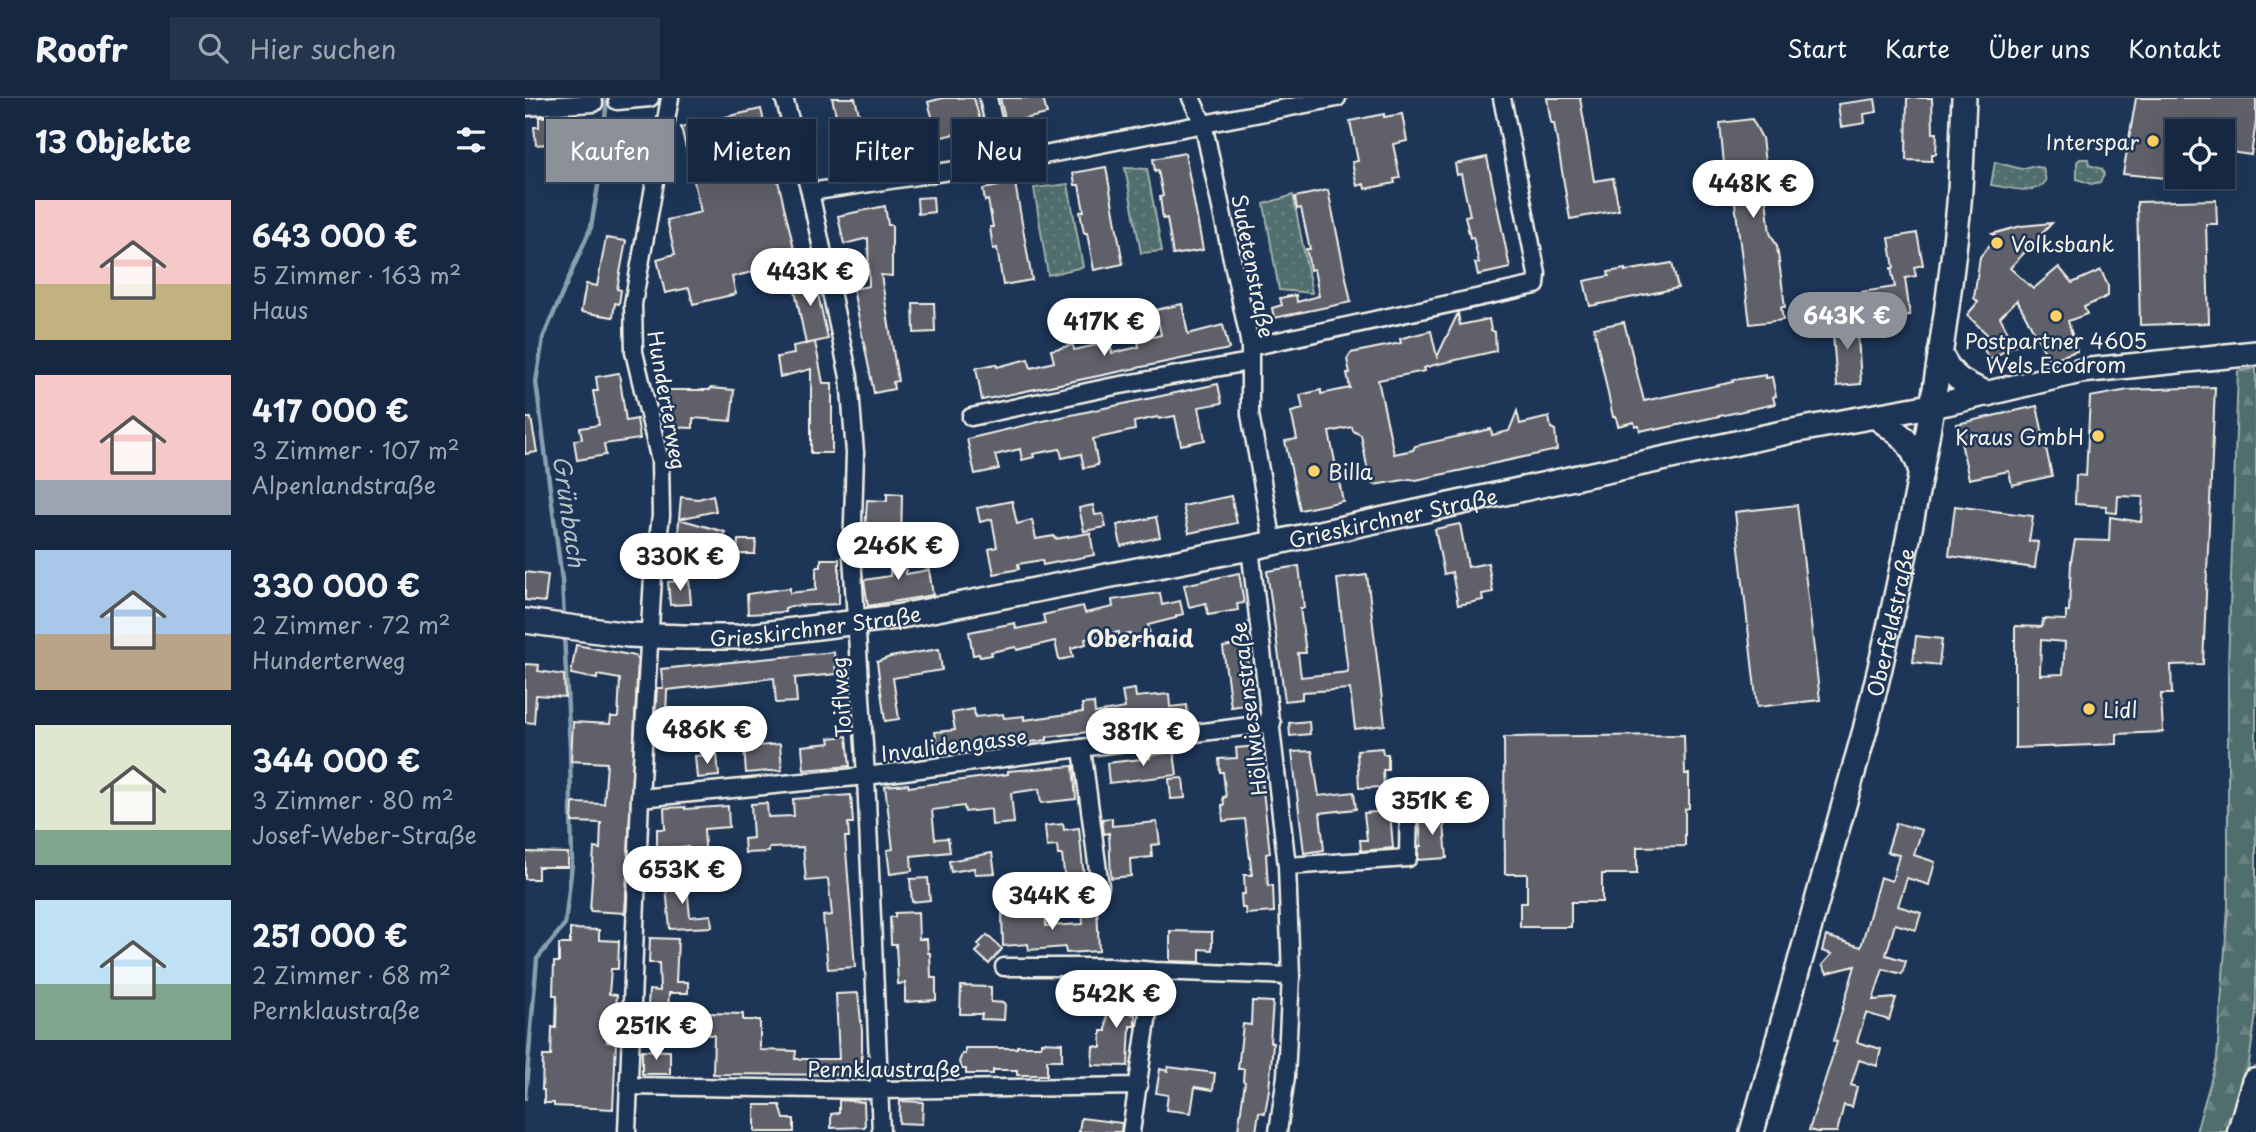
<!DOCTYPE html>
<html lang="de">
<meta charset="utf-8">
<style>
body{margin:0;font-family:"Playpen Sans",sans-serif;background:#23344c;color:#f1f3f6;height:100vh;display:flex;flex-direction:column;font-size:26px;white-space:nowrap}
*{box-sizing:border-box;margin:0}
p{font-size:23px;color:#9ea6b1}
.icon{flex:none;width:38px;height:38px;fill:none;stroke:currentColor;stroke-width:2;stroke-linecap:round;stroke-linejoin:round}
.map{position:relative;flex:1;overflow:hidden}
.panel{display:flex;flex-direction:column;background:#162841;width:525px}
.panel>*{flex:none}
.guide{position:absolute;left:21px;top:21px;width:665px;height:63px;display:flex;gap:14px}
.controls{position:absolute;left:1640px;top:21px;display:grid;gap:14px}
.controls a{display:grid;place-items:center;width:70px;height:70px;border-radius:0px;background:#162841;box-shadow:0 7px 28px #0002,0 0 0 2px #35445a;font-size:35px}
.price{position:absolute;translate:-50% -60px;padding:0 16px;border-radius:24px;background:#fff;color:#222;font-size:23px;line-height:46px;filter:drop-shadow(0 2px 4px #0008)}
.price::after{content:'';position:absolute;left:50%;top:42px;width:21px;height:16px;margin-left:-10px;background:inherit;clip-path:polygon(0 0,100% 0,50% 100%)}
.price.on{background:#8c9099;color:#fff}
ul{padding:0;list-style:none}
li{display:flex;align-items:center;gap:21px;height:175px;padding:0 35px}
li span{display:grid;place-items:center;flex:none;width:196px;height:140px;border-radius:0px;color:#555}
li>.icon{margin-inline-start:auto}
span .icon{width:84px;height:84px;fill:#fffc;stroke-width:1}
li b{font-size:30px}
h2{display:flex;justify-content:space-between;align-items:center;height:84px;padding:0 35px;font-size:30px}
.pill{padding:0 24px;border-radius:0px;background:#162841;box-shadow:0 7px 28px #0002,0 0 0 2px #35445a;font-size:24px;line-height:63px}
.pill.on{background:#8c9099;color:#fff}
header{display:flex;align-items:center;gap:42px;box-sizing:border-box;height:98px;padding:0 35px;background:#162841;border-bottom:2px solid #35445a}
header strong{font-size:33px}
nav{display:flex;gap:38px;margin-inline-start:auto;font-size:24px}
.search{width:490px;height:63px;background:#23344c;display:flex;align-items:center;gap:18px;box-sizing:border-box;padding:0 24px;border-radius:0px;color:#9ea6b1;font-size:26px}
main{display:flex;flex:1;min-height:0}
.map>svg:first-child{display:block}
.green{fill:url(#green-dots);stroke:#a2b0aa;stroke-width:2}
.forest{fill:url(#forest-firs);stroke:#a2b0aa;stroke-width:2}
.lines{fill:none;stroke-linecap:round;stroke-linejoin:round}
.stream{stroke:#89a1ae;stroke-width:4.5}
.building{fill:#5e6169;stroke:#f4f1e8;stroke-width:2;fill-rule:evenodd}
.minor-casing{stroke:#f4f1e8;stroke-width:21}
.secondary-casing{stroke:#f4f1e8;stroke-width:28}
.motorway-casing{stroke:#f4f1e8;stroke-width:33}
.minor{stroke:#1d3557;stroke-width:16}
.secondary{stroke:#1d3557;stroke-width:23}
.motorway{stroke:#1d3557;stroke-width:28}
.poi-dot{fill:#ffd166;stroke:#1d3557;stroke-width:2.5}
.labels{text-anchor:middle;dominant-baseline:central;stroke-width:5;stroke-linejoin:round;paint-order:stroke}
.poi-label{font-size:21px;fill:#f4f1e8;stroke:#1d3557;text-anchor:start}
.street-label{font-size:21px;fill:#f4f1e8;stroke:#1d3557}
.water-label{font-size:23px;font-style:italic;fill:#b5c2c6;stroke:#1d3557}
.neighbourhood-label{font-size:23px;font-weight:bold;fill:#f4f1e8;stroke:#1d3557}
</style>
<header>
<strong>Roofr</strong>
<div class="search"><svg class="icon" aria-label="search" viewBox="0 0 24 24"><circle cx="10" cy="10" r="6"/><path d="M15 15l6 6"/></svg>Hier suchen</div>
<nav><a>Start</a><a>Karte</a><a>Über uns</a><a>Kontakt</a></nav>
</header>
<main>
<section class="panel">
<h2>13 Objekte<svg class="icon" aria-label="filters" viewBox="0 0 24 24"><path d="M4 7h16M4 17h16"/><circle cx="9" cy="7" r="2"/><circle cx="15" cy="17" r="2"/></svg></h2>
<ul>
<li><span style="background:linear-gradient(#f6c9c9 60%,#c2b280 0)"><svg class="icon" aria-label="home" viewBox="0 0 24 24"><path d="M3 11l9-7 9 7M6 9v11h12V9"/></svg></span><div><b>643 000 €</b><p>5 Zimmer · 163 m²</p><p>Haus</p></div></li>
<li><span style="background:linear-gradient(#f6c9c9 75%,#9aa5b1 0)"><svg class="icon" aria-label="home" viewBox="0 0 24 24"><path d="M3 11l9-7 9 7M6 9v11h12V9"/></svg></span><div><b>417 000 €</b><p>3 Zimmer · 107 m²</p><p>Alpenlandstraße</p></div></li>
<li><span style="background:linear-gradient(#a9c7e8 60%,#b9a48a 0)"><svg class="icon" aria-label="home" viewBox="0 0 24 24"><path d="M3 11l9-7 9 7M6 9v11h12V9"/></svg></span><div><b>330 000 €</b><p>2 Zimmer · 72 m²</p><p>Hunderterweg</p></div></li>
<li><span style="background:linear-gradient(#dfe7d0 75%,#7fa58c 0)"><svg class="icon" aria-label="home" viewBox="0 0 24 24"><path d="M3 11l9-7 9 7M6 9v11h12V9"/></svg></span><div><b>344 000 €</b><p>3 Zimmer · 80 m²</p><p>Josef-Weber-Straße</p></div></li>
<li><span style="background:linear-gradient(#bfe0f5 60%,#7fa58c 0)"><svg class="icon" aria-label="home" viewBox="0 0 24 24"><path d="M3 11l9-7 9 7M6 9v11h12V9"/></svg></span><div><b>251 000 €</b><p>2 Zimmer · 68 m²</p><p>Pernklaustraße</p></div></li>
</ul>
</section>
<div class="map">
<svg width="1731" height="1034" viewBox="0 0 1731 1034">
<defs>
<pattern id="green-dots" width="8" height="8" patternUnits="userSpaceOnUse" patternTransform="scale(1.75)"><rect width="8" height="8" fill="#4f6e6d"/><path d="M2 2h.1M6 6h.1" fill="none" stroke="#698382" stroke-width="1.8" stroke-linecap="round"/></pattern>
<pattern id="forest-firs" width="22" height="20" patternUnits="userSpaceOnUse" patternTransform="scale(1.75)"><rect width="22" height="20" fill="#4f6e6d"/><path d="M5 1l3.5 6h-7zM16 11l3.5 6h-7z" fill="#698382"/></pattern>
</defs>
<rect width="100%" height="100%" fill="#1d3557"/>
<filter id="ink" filterUnits="userSpaceOnUse"><feTurbulence type="fractalNoise" baseFrequency=".0143" numOctaves="2"/><feDisplacementMap in="SourceGraphic" scale="14" xChannelSelector="R" yChannelSelector="G"/><feConvolveMatrix kernelMatrix="1 2 1 2 8 2 1 2 1" color-interpolation-filters="sRGB"/></filter>
<g filter="url(#ink)">
<path class="green" d="M1555 61H1563L1564 67 1577 71 1579 77 1575 84 1566 86 1552 81V64Z
M1470 64 1496 71 1506 68 1518 70 1521 83C1510 99 1482 89 1466 87Z
M600 70 622 71 637 153 616 155Z
M543 86 558 169 523 177 509 90Z
M768 97 787 195 754 192 739 106Z"/>
<path class="forest" d="M1731 270V916L1722 979 1706 1034H1671L1692 961 1703 810V568L1713 273Z"/>
<g class="lines">
<path class="stream" d="M39 521 37 482 11 284 18 240 66 129 74 82 82 0
M0 1000 12 861 40 826 47 766 45 649 39 537"/>
</g>
<path class="building" d="M307 0H330L338 32 316 38Z
M418 0H449L457 29 413 40 403 4Z
M475 0H518L522 16 481 25Z
M1022 0H1055L1069 83 1088 80 1094 112 1045 121 1029 25H1026Z
M1382 0H1407L1408 35H1412L1411 56H1407V63L1381 62Z
M1611 0H1731V24L1726 57 1698 53V33H1652V81L1598 76Z
M1350 1 1352 14 1339 16 1340 25 1316 29 1313 6Z
M236 11 272 163 207 179 211 196 168 206 164 190 140 195 132 161 150 156 142 122 176 114 156 29Z
M859 16V19L877 16 882 43 868 46 875 80 869 81 870 85 840 91 839 86 832 88 827 64 833 63 825 23Z
M32 18 35 45 11 47 9 29H14V19Z
M1227 21 1237 40 1244 100 1241 101 1245 135 1252 148 1260 209H1256L1258 222 1225 226 1210 105H1208L1204 76H1200L1195 25Z
M101 31 122 36 114 73 92 68Z
M660 55 678 152 648 157 642 120 638 121 635 99 638 98 633 72 630 73 628 61Z
M962 59 985 170 953 177 950 165H954L948 139 945 140 940 118 945 117 936 76 932 77 930 66Z
M581 69 598 166 569 172 562 135H559L555 114 559 113 554 87H550L548 75Z
M490 85 507 182 478 187 472 150 468 151 465 129H468L463 102 460 103 458 91Z
M803 92 826 204 749 220 747 210 757 207 755 200 771 197 772 204 794 198 789 171 785 172 783 159 781 151H785L776 110 772 111 770 99Z
M408 99 409 114 393 116 392 100Z
M1691 102 1692 126H1681L1684 225 1615 227 1612 104Z
M360 108 363 127H367V178L356 177 373 283 368 284 369 291 349 295 328 191 344 188 343 140 319 146 313 118Z
M1527 125 1485 170 1508 191 1534 169 1547 185 1576 172 1583 188V198L1559 209 1562 216 1543 223 1552 253 1524 262 1492 202 1475 219 1490 247 1464 262 1458 249 1469 243 1442 217 1453 204 1449 200 1455 159 1471 139 1467 136 1496 128Z
M1392 135 1398 167 1389 169 1391 178 1380 180 1385 217 1340 223 1336 194 1370 189 1366 170H1369L1364 140Z
M81 140 101 143 92 191 96 192 94 206 90 205 88 219 56 214 61 186 72 188Z
M1147 165 1153 190 1065 208 1059 183 1084 178 1083 174 1100 171V173Z
M288 174 303 241 281 246 267 178Z
M388 205H409L410 234 389 235Z
M657 206 663 236 698 227 704 251 457 302 451 270 471 266 472 269 503 261 506 270 529 264 526 252 548 247 549 252 585 244 587 255 614 249 613 242 636 237 631 212Z
M933 215 935 227 964 221 966 232 970 234 971 253 909 267 899 270 900 273 853 282 869 356 888 352 890 348 966 331 967 337 984 333 992 313 995 326 1024 319 1026 330 1030 332 1032 352 891 382 885 381 849 387 845 384 836 337 828 333 827 329 804 334 818 403 775 412 760 343 772 341 766 314 778 311 775 297 796 292V296L825 290 822 275H825L822 261 826 255 876 245 875 241 881 239 906 233 912 259Z
M1332 221 1336 286 1312 288 1307 223Z
M1099 224 1119 303 1208 284V282L1241 277V280L1247 279 1251 298 1248 299 1250 306 1130 332 1129 330 1115 333 1114 328H1110L1109 324 1093 328 1091 319H1088L1069 230Z
M290 244 298 285H307V355H286V271L255 279 252 259 269 256 268 248Z
M94 275 101 323 112 321 115 341 79 346 81 357 52 362 49 342 57 341 55 330 74 327 68 293H73L71 279Z
M693 286 697 305 674 309 680 342 656 347 650 318 634 321 633 319 609 324 610 332 568 341 573 367 559 370 556 356 537 360 535 351 508 356 509 359 497 362 495 351 470 357 474 371 450 376 442 341 518 323Z
M1690 289 1678 566 1646 567 1647 596H1636L1638 634 1592 636V646L1490 650V528L1517 529 1518 521 1541 522V513L1544 514 1546 463 1550 442 1584 443 1585 419 1616 424 1618 399 1593 398 1592 415 1581 414V408L1550 406 1551 377 1561 378 1565 299 1603 292ZM1516 542 1540 544 1538 576 1515 577Z
M185 290 209 292 206 323 168 320V330L139 329 140 292H185Z
M1512 308 1527 378 1487 387 1484 373 1444 381 1432 326Z
M0 320H6L12 354 0 356Z
M362 395 377 396 376 443 364 442 365 437 340 435 342 402 362 403Z
M188 397 191 413 154 421 156 399 173 401Z
M706 398 712 425 664 435 658 408Z
M487 403 492 426 507 422 511 441 529 438 530 441 565 435 569 457 518 467 517 462 493 466 494 471 469 476 464 451 472 449 467 421 455 424 452 410Z
M568 407 570 417 578 416 581 429 559 433 554 410Z
M1272 407 1295 602 1232 609 1210 414Z
M1430 408 1508 418 1504 443 1513 444 1510 470 1424 458Z
M631 419 635 439 596 448 592 427Z
M154 421 200 434 193 452 177 447 176 455H148L147 441H153Z
M935 426 943 469 963 465 968 494 957 496 958 502 933 507 927 474 919 476 910 431Z
M213 442H231L230 456H212Z
M366 446 382 447 381 476 404 472 408 497 343 508 339 482 365 478Z
M296 461H314V506L266 508 260 510V514L223 516 222 496 265 490V495L291 492V469H296Z
M774 468 779 510H775L781 555H773L776 579 823 574 812 481 842 477 860 627 830 631 825 591 777 594V601L760 603 742 473Z
M0 474 23 477 20 504 0 502Z
M714 475 719 505 712 506 713 512 683 517 681 505 664 509 659 487Z
M164 482 166 506 145 507 143 484Z
M635 495 637 507 655 503 658 516 651 518V520L623 527 626 541 607 545 605 536 594 538V534L560 541 561 546 546 550 548 559 534 562 530 543 492 552 491 549 466 554 467 557 455 559 454 556 448 557 444 534 490 525 491 531 520 525 518 517 558 508 560 515 588 509 587 502Z
M1391 538 1417 541 1414 567 1388 564Z
M716 546 718 559 722 558 728 606 706 609 698 549Z
M51 547 110 558 113 561 100 815 65 813 69 750 75 751 76 725 47 724 48 705 79 706 82 665 46 663 48 624 85 626 86 619H93L95 581 72 577V581L46 576Z
M414 551 417 572 368 580 374 621 360 623 352 564 365 559Z
M309 554 311 576 270 580 272 604 251 605 249 580 142 592 141 619H130L132 590H138L136 571Z
M0 566 14 567 13 573 39 577 40 599 11 597 9 625 0 624Z
M610 591 611 599 644 596 645 609 662 607 663 621 647 623V626L622 629V627L522 639V642L413 655 410 634 430 632 427 615 449 611 450 619 478 616 479 620 499 618V622L558 614 557 606 569 605 570 615 600 610 597 593Z
M784 623 785 636 765 638 764 625Z
M1159 637 1160 676H1164V710L1160 711V748L1112 749V776H1077V804H1046V829H995V805H1002V776H980L979 639Z
M322 638 325 668 279 672 277 648 305 645 304 640Z
M255 646 257 672 221 675 219 649Z
M733 648 745 755 741 756 743 788 748 787 749 814 721 816 720 810H717L716 796H720L719 777H727L720 721 698 723 697 707H699L698 699H701L698 674H695L694 661 712 660 711 650Z
M857 650 858 656H863V672H858L859 689 834 690 832 652Z
M787 653 794 698 829 694 831 711 795 715 799 752 779 755 767 654Z
M649 654 652 677 584 685 582 665 625 660V657Z
M192 656 194 678 172 680 170 658Z
M548 668 551 701 516 705 514 691 486 695 489 725 467 727 466 711 440 714 439 708 407 712 410 741 423 740 425 754 386 758 387 773 365 776 362 752 368 751 360 688 383 686 384 689 483 676V673Z
M658 680 660 700 646 701 644 681Z
M326 697 328 725H323L324 739H320L330 869 303 871 298 818 307 817 303 781 281 783 278 749 244 750V754L220 755 219 741 228 740 226 706 242 705 243 719 269 718 268 701Z
M203 708 204 729 179 731 181 766 164 767 163 749 132 750V731H140L139 710 160 709V711Z
M865 713 868 750 836 753 835 742H842L839 715Z
M918 715 922 760 893 762 894 748H896L894 717Z
M587 720V728L632 724 635 746 626 747 627 759 605 761 606 778 586 780 584 735 579 736 577 721Z
M1371 725 1397 732 1389 757 1410 764 1404 787 1382 780 1373 808 1396 815 1391 832 1370 826 1361 857 1381 863 1377 876 1358 871 1348 902 1371 900 1364 922 1341 915 1332 944 1356 951 1352 968 1334 962 1326 987 1332 989 1327 1009 1319 1007 1312 1034H1292L1284 1032 1312 944 1308 943 1330 868 1302 875 1297 867 1307 856 1297 853 1301 838 1336 849 1355 779 1367 783 1374 757 1362 754Z
M538 726 539 732 554 730 559 780 557 781V785L543 787 542 782 540 783 537 757H533L532 748 522 749 520 728Z
M0 754 43 755V769H13V781H0Z
M467 755 470 775 450 776 449 770 426 774 424 763Z
M161 777 165 819 186 817 187 829 145 831 140 779Z
M403 780 405 802 387 804 385 781Z
M572 808 574 853 541 855 540 849 504 852 503 846 478 848 477 816 520 813 521 828 558 826 557 809Z
M393 814 394 841H402L403 855H405L406 880H411V902L380 904V885L373 886 371 846H366L365 819H370V815Z
M45 831 74 832V842L94 843 93 871H86L84 896 92 897 91 910H84L82 944 91 945 88 1011 29 1008V1005H19V992H17L18 958H26L27 929 31 930 32 897H28L29 864H34V846H45Z
M645 833 687 834V852L675 851V864L645 863Z
M462 837 477 851 464 866 451 854 456 849 453 846Z
M125 840 153 841 151 884H163V895H144L142 927 126 926V922H122L124 892 135 893 134 865H124Z
M436 888 466 889V904L480 905 479 922 456 921 457 916H435Z
M583 891 608 892 607 916H610V928H605L603 968 567 967 568 948 576 949V933H581Z
M333 895 337 933V977L188 976 189 937H184L185 915 218 916V922H235V952L271 953 270 961H314L311 896Z
M727 903 748 904 745 944 748 945 744 992 740 1015 734 1014 731 1034 713 1032 720 984 718 983 719 971H713L718 926 726 927Z
M516 944 537 945V962H522V977H492V972H468V976H441V971H437L434 964 437 956H440V950H492V948H516Z
M117 952 145 953V976H117Z
M643 969 690 975 688 992 670 989 666 1015 641 1012 643 997 631 995 635 971 643 973Z
M314 1002 339 1004 340 1029 306 1030V1016L314 1015Z
M375 1003 398 1004 397 1026 374 1025Z
M230 1007H255L259 1021H269V1034H230Z
M556 1020 597 1025 596 1034H554Z"/>
<g class="lines">
<defs>
<path id="minor" d="M259 0 285 94 324 279 330 355 327 458 341 678 356 1034
M463 0 478 65
M666 0 678 25 722 231 725 249V316L748 445
M92 3 125 0
M0 9 69 5
M285 94 478 65 812 0
M725 249 1011 187 1012 176 977 0
M446 319 585 289 724 264
M725 450 762 768 766 878 761 978 753 1034
M557 651 575 788
M115 700 341 678 747 625
M762 768 883 760 884 689
M479 869H584L629 873 766 878
M104 988 355 992 614 988
M102 1034 115 700 128 479 136 418 135 363 109 254 108 206 145 0
M606 1034 629 873"/>
<g id="secondary">
<path d="M1415 255C1427 281 1438 285 1463 296"/>
<path d="M1351 319C1376 336 1388 344 1396 374"/>
<path id="s1" d="M0 523 103 537 159 539H214L371 519 725 450 1262 334 1422 305 1556 273 1731 255"/>
<path id="s2" d="M1227 1034 1340 632C1382 463 1415 290 1433 116 1437 78 1437 39 1439 0"/>
</g>
<path id="motorway" d="M1717 1034 1731 985"/>
</defs>
<use href="#minor" class="minor-casing"/>
<use href="#secondary" class="secondary-casing"/>
<use href="#motorway" class="motorway-casing"/>
<use href="#minor" class="minor"/>
<use href="#secondary" class="secondary"/>
<use href="#motorway" class="motorway"/>
</g>
</g>
<g class="poi-dot">
<circle cx="1628" cy="43" r="7"/>
<circle cx="1472" cy="145" r="7"/>
<circle cx="1531" cy="218" r="7"/>
<circle cx="1573" cy="338" r="7"/>
<circle cx="789" cy="373" r="7"/>
<circle cx="1564" cy="611" r="7"/>
</g>
<g class="labels">
<g class="poi-label">
<text x="1614" y="43" text-anchor="end">Interspar</text>
<text x="1486" y="145">Volksbank</text>
<text x="1531" y="242" text-anchor="middle">Postpartner 4605<tspan x="1531" dy="24">Wels Ecodrom</tspan></text>
<text x="1559" y="338" text-anchor="end">Kraus GmbH</text>
<text x="803" y="373">Billa</text>
<text x="1578" y="611">Lidl</text>
</g>
<g class="street-label">
<text transform="translate(729 168) rotate(79)">Sudetenstraße</text>
<text transform="translate(143 302) rotate(80)">Hunderterweg</text>
<text stroke="none"><textPath href="#s1" startOffset="880">Grieskirchner Straße</textPath></text>
<text stroke="none"><textPath href="#s2" startOffset="528">Oberfeldstraße</textPath></text>
<text stroke="none"><textPath href="#s1" startOffset="292">Grieskirchner Straße</textPath></text>
<text transform="translate(315 599) rotate(-94)">Toiflweg</text>
<text transform="translate(723 611) rotate(-97)">Höllwiesenstraße</text>
<text transform="translate(429 646) rotate(-7)">Invalidengasse</text>
<text x="359" y="970">Pernklaustraße</text>
</g>
<g class="water-label">
<text transform="translate(45 413) rotate(82)">Grünbach</text>
</g>
<g class="neighbourhood-label">
<text x="615" y="539">Oberhaid</text>
</g>
</g>
</svg>
<div class="controls">
<a><svg class="icon" aria-label="locate" viewBox="0 0 24 24"><circle cx="12" cy="12" r="6"/><path d="M12 2v4M12 18v4M2 12h4M18 12h4"/></svg></a>
</div>
<b class="price" style="left:1228px;top:122px">448K €</b>
<b class="price" style="left:285px;top:210px">443K €</b>
<b class="price on" style="left:1322px;top:254px">643K €</b>
<b class="price" style="left:579px;top:260px">417K €</b>
<b class="price" style="left:373px;top:484px">246K €</b>
<b class="price" style="left:155px;top:495px">330K €</b>
<b class="price" style="left:182px;top:668px">486K €</b>
<b class="price" style="left:618px;top:670px">381K €</b>
<b class="price" style="left:907px;top:739px">351K €</b>
<b class="price" style="left:157px;top:808px">653K €</b>
<b class="price" style="left:527px;top:834px">344K €</b>
<b class="price" style="left:591px;top:932px">542K €</b>
<b class="price" style="left:131px;top:964px">251K €</b>
<div class="guide">
<a class="pill on">Kaufen</a>
<a class="pill">Mieten</a>
<a class="pill">Filter</a>
<a class="pill">Neu</a>
</div>
</div>
</main>
